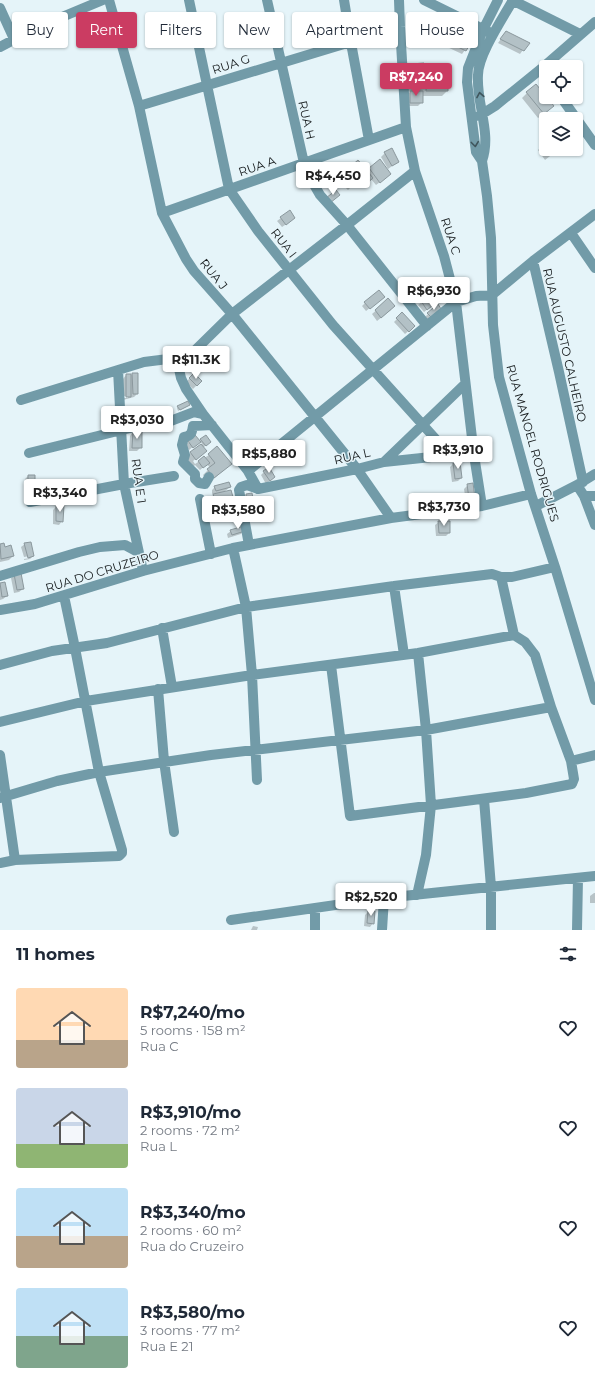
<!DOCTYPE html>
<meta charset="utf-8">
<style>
body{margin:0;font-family:Montserrat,sans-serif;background:#f2f2f3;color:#1f2937;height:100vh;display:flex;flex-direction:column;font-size:15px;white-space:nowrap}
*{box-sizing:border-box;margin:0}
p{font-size:13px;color:#747a83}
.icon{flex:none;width:22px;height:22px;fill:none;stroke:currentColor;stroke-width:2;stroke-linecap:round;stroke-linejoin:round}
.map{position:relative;height:930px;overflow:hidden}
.side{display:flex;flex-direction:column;background:#fff;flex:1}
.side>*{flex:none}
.guide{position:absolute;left:12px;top:12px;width:571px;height:36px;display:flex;gap:8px}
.controls{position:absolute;left:539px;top:60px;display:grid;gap:8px}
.controls a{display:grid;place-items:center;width:44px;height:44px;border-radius:4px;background:#fff;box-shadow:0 1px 3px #0004;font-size:20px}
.price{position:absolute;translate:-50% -34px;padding:0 9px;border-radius:4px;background:#fff;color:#222;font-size:13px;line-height:26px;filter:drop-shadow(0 1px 2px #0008)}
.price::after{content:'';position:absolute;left:50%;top:24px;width:12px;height:9px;margin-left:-6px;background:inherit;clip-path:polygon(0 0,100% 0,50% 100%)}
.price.selected{background:#cb3c62;color:#fff}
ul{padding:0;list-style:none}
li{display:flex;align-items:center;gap:12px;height:100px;padding:0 16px}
li span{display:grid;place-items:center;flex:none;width:112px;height:80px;border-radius:4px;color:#555}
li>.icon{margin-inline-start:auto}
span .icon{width:48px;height:48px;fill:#fffc;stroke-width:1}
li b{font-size:17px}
h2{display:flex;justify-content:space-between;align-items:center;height:48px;padding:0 16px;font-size:17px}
.tag{padding:0 14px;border-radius:4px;background:#fff;box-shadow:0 1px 3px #0004;font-size:14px;line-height:36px}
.tag.selected{background:#cb3c62;color:#fff}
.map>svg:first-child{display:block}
.shadow{fill:#0003}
.building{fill:#b3c1c6;stroke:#8b989d}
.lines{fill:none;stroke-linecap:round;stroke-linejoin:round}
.minor{stroke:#729ba8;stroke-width:10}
.oneway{stroke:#3f555c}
.labels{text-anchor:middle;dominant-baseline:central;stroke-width:3;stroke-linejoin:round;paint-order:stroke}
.street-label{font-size:12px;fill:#161b1d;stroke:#e5f4f9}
</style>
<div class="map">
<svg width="595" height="930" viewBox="0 0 595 930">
<rect width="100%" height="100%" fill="#e5f4f9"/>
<path class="shadow" d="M506 32 528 43 520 54 498 43Z
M451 37 468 46 462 54 445 46Z
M411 65 423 72 420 75 424 80 427 77 447 91 442 96H422V102L418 106H407V95L412 91H408V79L411 76H408V68Z
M527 93 547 111 538 118 522 98Z
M546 142V149H559L545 160 538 150Z
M385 153 398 162 388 169 381 157Z
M358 161 366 171 380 161 387 177 376 185 371 179 361 188 356 182 348 190 341 183 334 190 324 178 332 170 338 177 346 170 347 171Z
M281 218 291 221 282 227 277 221Z
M427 293 414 302 411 297 414 294Z
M439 296 437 302 424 312 418 305 422 302Z
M380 300 366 311 362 306 365 303Z
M388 300 391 310 377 321 372 314Z
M440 309 427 320 425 317 428 314Z
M402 314 414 326 405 334 394 322Z
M133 374 137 394 134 397 123 400V398H128V396H123V379L126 375H131Z
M194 374 201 381 193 389 186 382Z
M189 405 178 411 177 408 178 406Z
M133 432 141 447 137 451H129L130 436Z
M201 440 208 443 203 448 202 454 193 461 195 464 209 455 225 469 209 483 203 475 210 468 207 464 200 470 195 465 190 470 185 463 189 459 187 456 202 444 200 441 189 450 185 445 189 442H199Z
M250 445 257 452 250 459 243 451Z
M453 464 461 478 458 481 452 482 450 467Z
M264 472 274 477 266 484 261 475Z
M28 476 34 490 31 493H25V479Z
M468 485 474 498 470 501 466 502 464 489Z
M215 487H230L224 492 231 497 228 500 212 504 210 498 216 493 212 494V490Z
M246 495 254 510 250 513 245 514 243 498Z
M57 506 62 521 59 525 53 524V510Z
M439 522 449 533 446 536H436L435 525Z
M244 530 241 534 228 538 227 534 231 531Z
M3 544 4 548 13 556 9 560 0 562V545Z
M25 544 33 556 30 559 24 560V559L30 558V556L24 557 21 547Z
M15 575 23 589 19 592 14 593 11 578Z
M0 584H4L7 596 3 599 0 600Z
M594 893H595V903H590V896Z
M368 912 373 923 370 927 364 926 365 915Z
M253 926 258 927 257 930H251Z"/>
<path class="building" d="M506 31 530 43 524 51 500 39Z
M451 36 469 46 466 51 448 42Z
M424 63V72L411 73V64Z
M411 74 425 75V88H411Z
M427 76H448V91H426Z
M536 84 554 106 544 114 526 92Z
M410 91H423V103H410Z
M392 148 399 162 392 166 384 152Z
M380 159 391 174 380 183 369 168Z
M358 160 373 178 365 185 350 167Z
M346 168 358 182 352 188 339 174Z
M332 169 344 182 338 187 326 174Z
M336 190 340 195 330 203 326 198Z
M290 210 295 218 286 225 280 217Z
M427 283 432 290 418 300 413 293Z
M439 289 443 294 440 296 442 298 427 310 421 301Z
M379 290 385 297 370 309 364 302Z
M388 298 395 306 381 318 375 310Z
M438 304 441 309 431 317 427 313Z
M402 312 415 326 409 332 396 318Z
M132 373H138V394H133Z
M194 373 202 381 197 386 189 378Z
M126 374H131V397H126Z
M188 401 190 405 180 410 177 406Z
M133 431H142V448H132Z
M195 435 201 442 193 448 188 441Z
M206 435 211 442 206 446 200 439Z
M250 443 258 452 254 456 246 447Z
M201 444 207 451 196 460 190 452Z
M217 446 232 464 214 478 207 469 215 463 208 454Z
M204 456 210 463 203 468 198 461Z
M460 462 462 478 455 479 453 463Z
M269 467 275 477 270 481 263 471Z
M28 475H35V490H28Z
M229 482 231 487 216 491 214 486Z
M473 483 475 498 469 499 467 484Z
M231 490 233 497 215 502 213 494Z
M252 493 255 510 248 511 246 494Z
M56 505H64L63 522 56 521Z
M438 521H450V533H439Z
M244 526 245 531 232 535 230 530Z
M31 542 34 556 28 558 24 543Z
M4 543 5 547 11 545 14 556 1 559 0 544Z
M21 573 24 589 17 590 14 574Z
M5 582 8 596 2 597 0 583Z
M368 911H375L374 924 367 923Z"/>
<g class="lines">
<path class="minor" d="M109 0 139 106 162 213 186 259 194 271 232 314 357 469 391 518
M189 0 229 189 258 231 333 325 450 455
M267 0 304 163 309 176 320 195 347 225 427 326
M344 0 351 43 369 140
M399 0 400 27 406 127 415 171 444 256 456 302 474 455 482 506
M424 0 489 32
M498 0 483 30 468 68 467 82 476 152 482 161 487 196 491 238 493 325 499 377 531 494 555 567 595 700
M512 0 580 34
M0 8 14 39
M0 47 38 27 103 0
M561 97 595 145
M139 106 400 27
M479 116 495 106 541 69 595 22
M482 161C492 133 476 104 478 75 478 55 503 18 513 0
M162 213 406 127
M571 233 595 268
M533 261 559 372 583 482
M492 295 533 261 595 214
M178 367 232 314 347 225 415 171
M118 370 124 484 143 571
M21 400 144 362 168 359 177 360 181 378 186 389 203 414 248 471 258 489
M29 453 138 426 168 422 194 412 203 414
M384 462 465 384
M248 471 456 302 476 296 492 295
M209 477 205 484 199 483 195 479V474L183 462 185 455 182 445 184 437C191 436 192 433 193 426L212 425
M577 485 584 496 595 525
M258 489 357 469 384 462 450 455H474
M584 496H595
M200 499 211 554
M30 502 124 484 174 476
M536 506 577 485 595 474
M249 545 239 490 241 487 247 485 258 489
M233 548 246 607 252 675 257 780
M0 576 79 552 100 547 125 545 138 552
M394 586 404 655
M0 610 35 604 143 571 233 548 391 518 482 506 531 494
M162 628 172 687
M0 665 52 651 107 643 246 607 394 586 492 574 501 577H512L555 567
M331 665 350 816 526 793 572 784 574 779 571 761 551 707 535 655 525 642 514 635 501 577
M158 689 164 761 174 832
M0 722 86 701 252 675 418 653 514 635
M0 755 15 860
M571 761 595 755
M0 798 57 781 99 772 211 755 426 730 551 707
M484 799 491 887V930
M0 863 15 860 119 856 122 853V850L99 772 75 648 64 596
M417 895 426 855 431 805 426 730 418 653
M315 909V930
M231 920 384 898 595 876
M382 930 384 898
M577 930 578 878"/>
</g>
<defs><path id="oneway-chevron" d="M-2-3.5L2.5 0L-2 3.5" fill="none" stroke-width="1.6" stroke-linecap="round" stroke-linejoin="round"/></defs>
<g class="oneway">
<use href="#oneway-chevron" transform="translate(480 95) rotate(-100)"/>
<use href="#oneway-chevron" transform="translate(475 144) rotate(83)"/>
</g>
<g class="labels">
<g class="street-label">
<text transform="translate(231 64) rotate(-18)">RUA G</text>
<text transform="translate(307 120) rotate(77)">RUA H</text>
<text transform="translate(257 166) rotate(-19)">RUA A</text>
<text transform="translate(451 236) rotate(72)">RUA C</text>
<text transform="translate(284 243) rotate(52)">RUA I</text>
<text transform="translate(214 274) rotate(51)">RUA J</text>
<text transform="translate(565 345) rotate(77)">RUA AUGUSTO CALHEIRO</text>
<text transform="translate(533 443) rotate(74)">RUA MANOEL RODRIGUES</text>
<text transform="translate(352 456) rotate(-13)">RUA L</text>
<text transform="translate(139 481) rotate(82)">RUA E 1</text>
<text transform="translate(102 571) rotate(-17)">RUA DO CRUZEIRO</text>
</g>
</g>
</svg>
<div class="controls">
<a><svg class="icon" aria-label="locate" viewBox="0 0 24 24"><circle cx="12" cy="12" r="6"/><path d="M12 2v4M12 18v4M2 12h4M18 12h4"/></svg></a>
<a><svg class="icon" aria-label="layers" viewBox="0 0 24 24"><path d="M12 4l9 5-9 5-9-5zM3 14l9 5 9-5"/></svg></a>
</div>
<b class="price selected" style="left:416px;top:97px">R$7,240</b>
<b class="price" style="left:333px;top:196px">R$4,450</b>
<b class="price" style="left:434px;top:311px">R$6,930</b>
<b class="price" style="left:196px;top:380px">R$11.3K</b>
<b class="price" style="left:137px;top:440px">R$3,030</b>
<b class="price" style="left:458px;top:470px">R$3,910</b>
<b class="price" style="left:269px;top:474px">R$5,880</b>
<b class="price" style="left:60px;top:513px">R$3,340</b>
<b class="price" style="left:444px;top:527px">R$3,730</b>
<b class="price" style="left:238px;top:530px">R$3,580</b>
<b class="price" style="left:371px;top:917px">R$2,520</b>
<div class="guide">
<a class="tag">Buy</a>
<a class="tag selected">Rent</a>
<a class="tag">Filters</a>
<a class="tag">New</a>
<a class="tag">Apartment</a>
<a class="tag">House</a>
</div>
</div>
<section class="side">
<h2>11 homes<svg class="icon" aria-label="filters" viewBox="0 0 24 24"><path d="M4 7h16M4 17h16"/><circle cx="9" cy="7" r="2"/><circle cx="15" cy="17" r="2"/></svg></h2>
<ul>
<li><span style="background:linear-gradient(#ffd9b3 65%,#b9a48a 0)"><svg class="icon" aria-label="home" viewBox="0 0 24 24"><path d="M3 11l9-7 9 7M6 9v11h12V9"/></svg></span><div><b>R$7,240/mo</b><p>5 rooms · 158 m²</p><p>Rua C</p></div><svg class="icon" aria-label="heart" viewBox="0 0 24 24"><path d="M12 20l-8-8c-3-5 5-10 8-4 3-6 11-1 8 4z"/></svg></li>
<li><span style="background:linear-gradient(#c9d6e8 70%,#8fb573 0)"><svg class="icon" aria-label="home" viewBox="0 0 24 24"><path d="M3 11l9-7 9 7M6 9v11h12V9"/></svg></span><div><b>R$3,910/mo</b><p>2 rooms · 72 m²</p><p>Rua L</p></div><svg class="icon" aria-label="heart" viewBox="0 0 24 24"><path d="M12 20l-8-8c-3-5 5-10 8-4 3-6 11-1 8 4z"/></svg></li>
<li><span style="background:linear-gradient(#bfe0f5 60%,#b9a48a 0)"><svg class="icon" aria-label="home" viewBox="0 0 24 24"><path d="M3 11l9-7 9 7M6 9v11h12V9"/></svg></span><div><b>R$3,340/mo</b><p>2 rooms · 60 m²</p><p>Rua do Cruzeiro</p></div><svg class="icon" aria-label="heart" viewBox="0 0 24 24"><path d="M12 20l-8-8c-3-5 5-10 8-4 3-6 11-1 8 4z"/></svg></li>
<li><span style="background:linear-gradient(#bfe0f5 60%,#7fa58c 0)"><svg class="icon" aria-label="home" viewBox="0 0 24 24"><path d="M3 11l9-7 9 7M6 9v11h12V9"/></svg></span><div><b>R$3,580/mo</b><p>3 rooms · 77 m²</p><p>Rua E 21</p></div><svg class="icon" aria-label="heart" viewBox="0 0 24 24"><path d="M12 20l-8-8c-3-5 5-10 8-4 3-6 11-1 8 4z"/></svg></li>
</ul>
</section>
